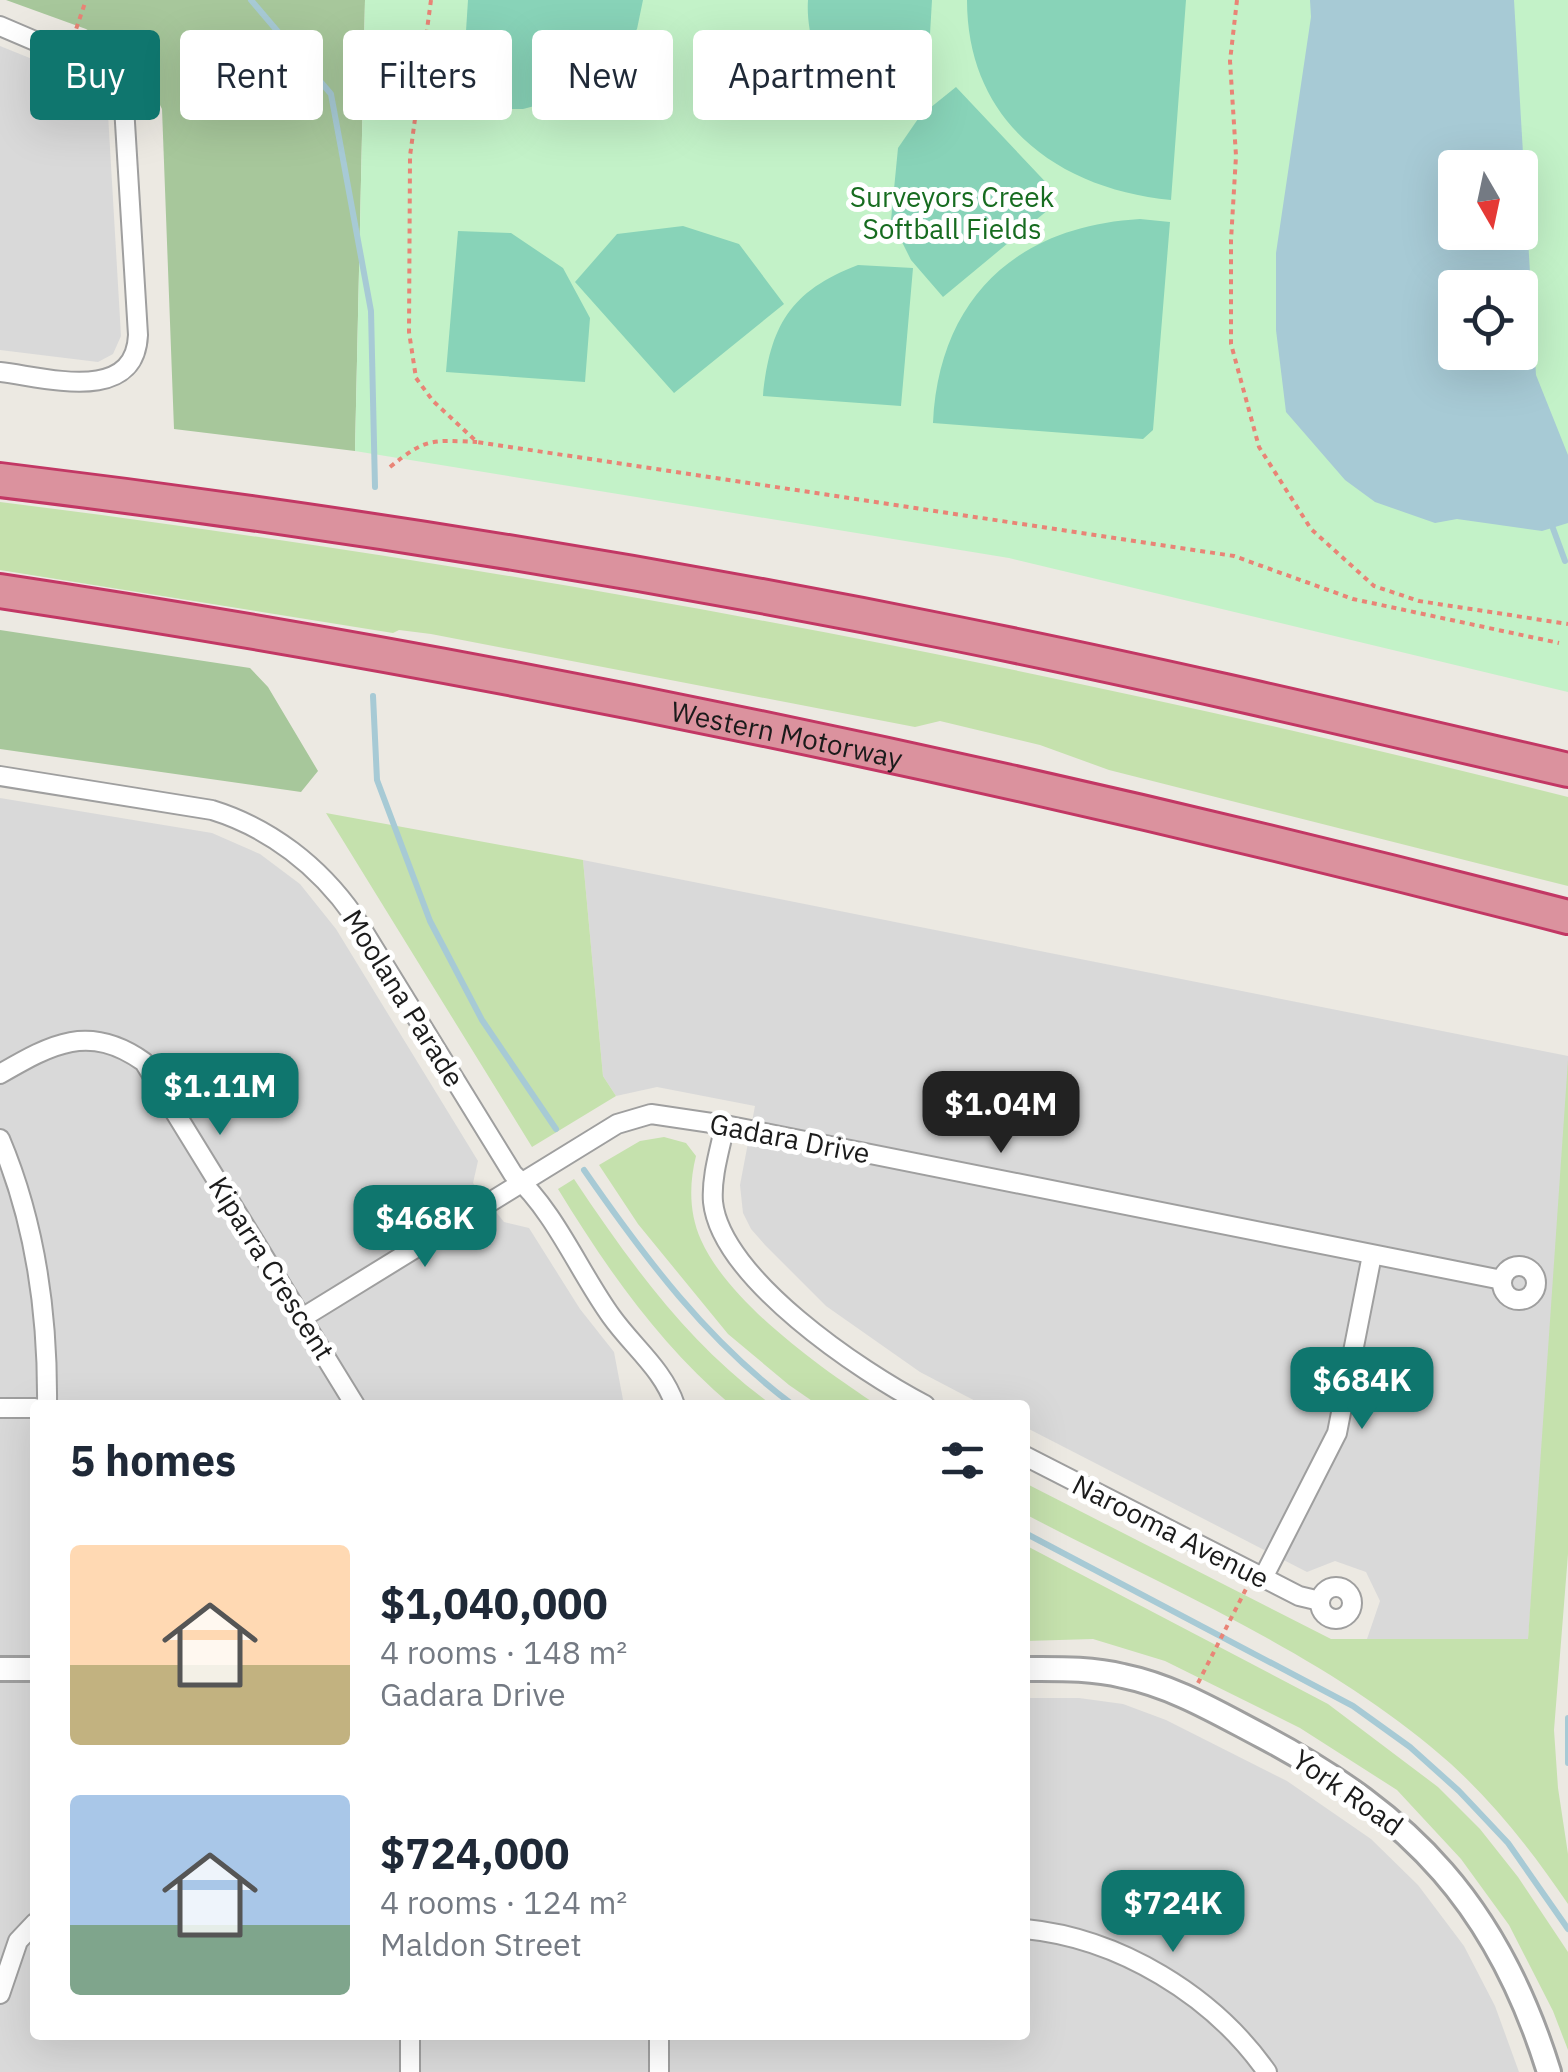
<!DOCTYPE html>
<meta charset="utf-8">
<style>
body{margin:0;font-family:"IBM Plex Sans",sans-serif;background:#f2f2f3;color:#1f2937;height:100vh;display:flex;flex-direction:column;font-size:38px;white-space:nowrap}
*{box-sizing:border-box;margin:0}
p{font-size:32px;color:#747a83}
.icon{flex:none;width:55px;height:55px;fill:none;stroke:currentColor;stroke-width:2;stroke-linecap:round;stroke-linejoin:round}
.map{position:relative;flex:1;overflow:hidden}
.sheet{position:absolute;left:30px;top:1400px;width:1000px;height:640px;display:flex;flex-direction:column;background:#fff;border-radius:10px;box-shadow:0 10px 40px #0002}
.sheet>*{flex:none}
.hud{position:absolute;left:30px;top:30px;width:1000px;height:90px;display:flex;gap:20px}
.needle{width:65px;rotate:171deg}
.controls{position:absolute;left:1438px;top:150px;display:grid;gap:20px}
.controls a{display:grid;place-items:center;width:100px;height:100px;border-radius:10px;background:#fff;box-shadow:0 10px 40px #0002;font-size:50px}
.price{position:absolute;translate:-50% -85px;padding:0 22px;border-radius:20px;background:#0f766e;color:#fff;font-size:32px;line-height:65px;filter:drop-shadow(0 2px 5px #0008)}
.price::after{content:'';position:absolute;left:50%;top:60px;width:30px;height:22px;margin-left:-15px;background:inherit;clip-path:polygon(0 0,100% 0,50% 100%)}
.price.selected{background:#222;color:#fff}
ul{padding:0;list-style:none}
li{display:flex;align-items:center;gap:30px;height:250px;padding:0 40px}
li span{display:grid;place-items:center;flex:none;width:280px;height:200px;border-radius:10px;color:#555}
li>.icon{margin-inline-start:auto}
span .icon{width:120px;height:120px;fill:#fffc;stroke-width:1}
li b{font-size:42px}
h2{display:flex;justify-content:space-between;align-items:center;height:120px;padding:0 40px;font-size:42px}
.chip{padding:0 35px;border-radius:10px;background:#fff;box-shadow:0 10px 40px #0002;font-size:35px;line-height:90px}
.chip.selected{background:#0f766e;color:#fff}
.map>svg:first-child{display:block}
.residential{fill:#d9d9d9}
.grass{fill:#c5e1ad}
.forest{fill:#a7c79b}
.park{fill:#c3f2c8;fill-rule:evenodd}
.pitch{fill:#88d3b8}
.water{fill:#a7cad5;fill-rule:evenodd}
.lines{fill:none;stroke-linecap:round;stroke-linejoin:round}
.stream{stroke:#a7cad5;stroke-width:6}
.minor-casing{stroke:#9f9f9f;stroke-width:22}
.tertiary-casing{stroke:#9f9f9f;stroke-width:28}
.motorway-casing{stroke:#c23764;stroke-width:38}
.path{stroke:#e98476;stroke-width:4;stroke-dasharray:5 5;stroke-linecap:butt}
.minor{stroke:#fff;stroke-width:18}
.tertiary{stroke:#fff;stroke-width:22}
.motorway{stroke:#db929e;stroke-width:32}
.labels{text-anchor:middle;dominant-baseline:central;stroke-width:10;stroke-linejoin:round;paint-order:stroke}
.park-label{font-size:28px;fill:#176c20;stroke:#fff}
.street-label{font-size:28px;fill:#1b1b1b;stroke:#fff}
</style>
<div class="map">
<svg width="1568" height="2072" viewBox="0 0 1568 2072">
<rect width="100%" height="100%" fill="#ece9e2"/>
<path class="residential" d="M0 46 94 84 107 97 121 336 113 354 98 362 0 350Z
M0 798 212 833 260 854 300 884 336 929 478 1161 473 1183 504 1222 529 1228 580 1309 614 1352 624 1405H35V2035H1025V1698H1079L1123 1704 1166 1720 1287 1781 1371 1839 1418 1885 1464 1946 1495 2006 1519 2072H0Z
M583 860 1568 1056V1132L1528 1639H1367L1380 1601 1366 1572 1335 1561 1307 1572 1025 1427V1405H983L920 1372 826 1306 765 1245 751 1229 743 1213 740 1185 755 1106 657 1087 616 1096 603 1076Z"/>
<path class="grass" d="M0 502C528 568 1052 667 1568 797V886L1109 770 1040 745 940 721 915 727 431 634 399 630 393 633 0 570Z
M326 813 583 860 603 1076 616 1096 532 1147Z
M1568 1060V1554L1554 1730 1558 1788 1568 1854V1904C1534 1854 1496 1805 1451 1764 1332 1657 1166 1588 1025 1514V1483L1331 1639H1528Z
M664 1137 686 1143 696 1156C689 1184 689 1213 701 1240 729 1303 821 1368 877 1405H818L789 1385 728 1334 638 1224 599 1165 640 1141Z
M574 1179C630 1263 689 1345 772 1405H731C659 1344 607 1269 558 1189Z
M1025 1545 1328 1704 1438 1787 1480 1829 1518 1877 1568 1952V2050L1553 2011 1509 1925 1461 1859 1397 1790 1300 1728 1165 1661 1093 1639 1025 1641Z"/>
<path class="forest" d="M6 0H365L355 451 174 429 162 109 138 61 86 29Z
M0 630 250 668 268 687 318 771 301 792 0 749Z"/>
<path class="park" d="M365 0H1568V692L1009 558 355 451ZM1455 168H1520V232H1455ZM1455 288H1520V352H1455Z"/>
<path class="pitch" d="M468 0H643L637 29 593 91 523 109H461Z
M808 0H932L926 103C905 101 856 101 840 88 816 69 806 29 808 0Z
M967 0H1186L1171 200C1058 189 967 122 967 0Z
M956 87 1055 192 1054 205 943 297 911 260 891 220 898 148 920 116Z
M1140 219 1170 222 1153 430 1143 439 933 423C939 298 1017 226 1140 219Z
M683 226 739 244 784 304 674 393 575 282 617 234Z
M458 231 511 233 563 268 590 318 585 382 446 372Z
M858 265 913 268 901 406 763 396C770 326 790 291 858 265Z"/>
<path class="water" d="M1310 0H1514L1536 375 1568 455V523L1542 531 1457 519 1435 523 1375 502 1345 480 1286 412 1276 330V253L1311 17ZM1455 168H1520V232H1455ZM1455 288H1520V352H1455Z"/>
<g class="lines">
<path class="stream" d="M251 0 331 94 371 311 375 487
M1551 523 1565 561
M373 696 377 780 430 921 482 1020 556 1129
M584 1170C645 1258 707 1341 793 1405
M1025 1533 1353 1706 1410 1747 1459 1791 1508 1843 1568 1929
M1568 1718V1763"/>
<defs>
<path id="minor" d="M0 26 110 73 123 90 138 335C135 405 45 377 0 372
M0 776 212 810C270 828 319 866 354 916L513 1174C556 1213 578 1270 611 1316 633 1347 663 1369 675 1405
M0 1074C52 1044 89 1023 144 1062L355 1405
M725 1125C720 1149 711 1177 713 1202 721 1278 861 1372 925 1405
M0 1139C36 1224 48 1313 47 1405
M1502 1283a17 17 0 1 1 34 0a17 17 0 1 1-34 0Z
M302 1318 617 1124 651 1114 725 1125 1502 1280
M0 1408H35
M1025 1456 1299 1596 1320 1601
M1263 1578 1337 1433 1372 1255
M1320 1603a16 16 0 1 1 32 0a16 16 0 1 1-32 0Z
M1025 1929C1119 1938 1213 1995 1267 2072
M0 1994 18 1941 35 1923
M410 2072V2035
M659 2072V2035"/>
<path id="tertiary" d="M0 1669H35
M1025 1669C1058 1669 1091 1668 1123 1676 1173 1686 1218 1713 1262 1736 1413 1816 1498 1907 1549 2072"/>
<g id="motorway">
<path d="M0 480C321 519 641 570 958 634 1162 675 1365 723 1568 770"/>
<path id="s1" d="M0 591C528 671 1051 783 1568 917"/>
</g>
</defs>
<use href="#minor" class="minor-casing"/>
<use href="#tertiary" class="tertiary-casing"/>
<use href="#motorway" class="motorway-casing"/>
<path class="path" d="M431 0 410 156 409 332 416 378 433 401 477 442 1234 556 1353 599 1559 643
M1237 0 1230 61 1236 156 1231 240V344L1259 447 1311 529 1374 586 1419 601 1568 624
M73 38 86 0
M390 467C426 438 431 440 477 442
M1198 1683 1246 1589"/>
<use href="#minor" class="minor"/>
<use href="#tertiary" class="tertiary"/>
<use href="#motorway" class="motorway"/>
</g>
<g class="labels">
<g class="park-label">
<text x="952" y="196">Surveyors Creek<tspan x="952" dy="32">Softball Fields</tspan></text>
</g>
<g class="street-label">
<text stroke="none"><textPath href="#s1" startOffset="800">Western Motorway</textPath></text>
<text transform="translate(404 998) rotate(58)">Moolana Parade</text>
<text transform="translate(790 1138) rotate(11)">Gadara Drive</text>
<text transform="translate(272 1268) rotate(58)">Kiparra Crescent</text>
<text transform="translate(1171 1531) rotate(27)">Narooma Avenue</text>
<text transform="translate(1348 1792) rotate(35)">York Road</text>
</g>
</g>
</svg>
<div class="controls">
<a><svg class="needle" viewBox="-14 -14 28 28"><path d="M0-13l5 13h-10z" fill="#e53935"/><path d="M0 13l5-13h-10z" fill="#747a83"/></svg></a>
<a><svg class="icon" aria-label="locate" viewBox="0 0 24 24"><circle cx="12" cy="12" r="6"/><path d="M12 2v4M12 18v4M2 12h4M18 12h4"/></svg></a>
</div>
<b class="price" style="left:220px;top:1138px">$1.11M</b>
<b class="price selected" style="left:1001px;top:1156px">$1.04M</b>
<b class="price" style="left:425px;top:1270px">$468K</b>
<b class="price" style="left:1362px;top:1432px">$684K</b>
<b class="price" style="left:1173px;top:1955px">$724K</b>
<div class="hud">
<a class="chip selected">Buy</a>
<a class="chip">Rent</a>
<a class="chip">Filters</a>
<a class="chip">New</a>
<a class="chip">Apartment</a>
</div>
<section class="sheet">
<h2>5 homes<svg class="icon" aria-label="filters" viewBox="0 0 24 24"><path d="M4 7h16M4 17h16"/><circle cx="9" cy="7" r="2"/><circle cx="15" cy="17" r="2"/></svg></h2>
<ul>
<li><span style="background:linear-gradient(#ffd9b3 60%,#c2b280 0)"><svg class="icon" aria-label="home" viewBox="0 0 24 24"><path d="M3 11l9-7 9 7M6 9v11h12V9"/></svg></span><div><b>$1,040,000</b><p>4 rooms · 148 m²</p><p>Gadara Drive</p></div></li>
<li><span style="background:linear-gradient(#a9c7e8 65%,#7fa58c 0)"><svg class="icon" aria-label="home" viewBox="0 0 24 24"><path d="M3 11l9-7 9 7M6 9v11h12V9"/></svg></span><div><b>$724,000</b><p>4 rooms · 124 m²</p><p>Maldon Street</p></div></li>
</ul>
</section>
</div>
